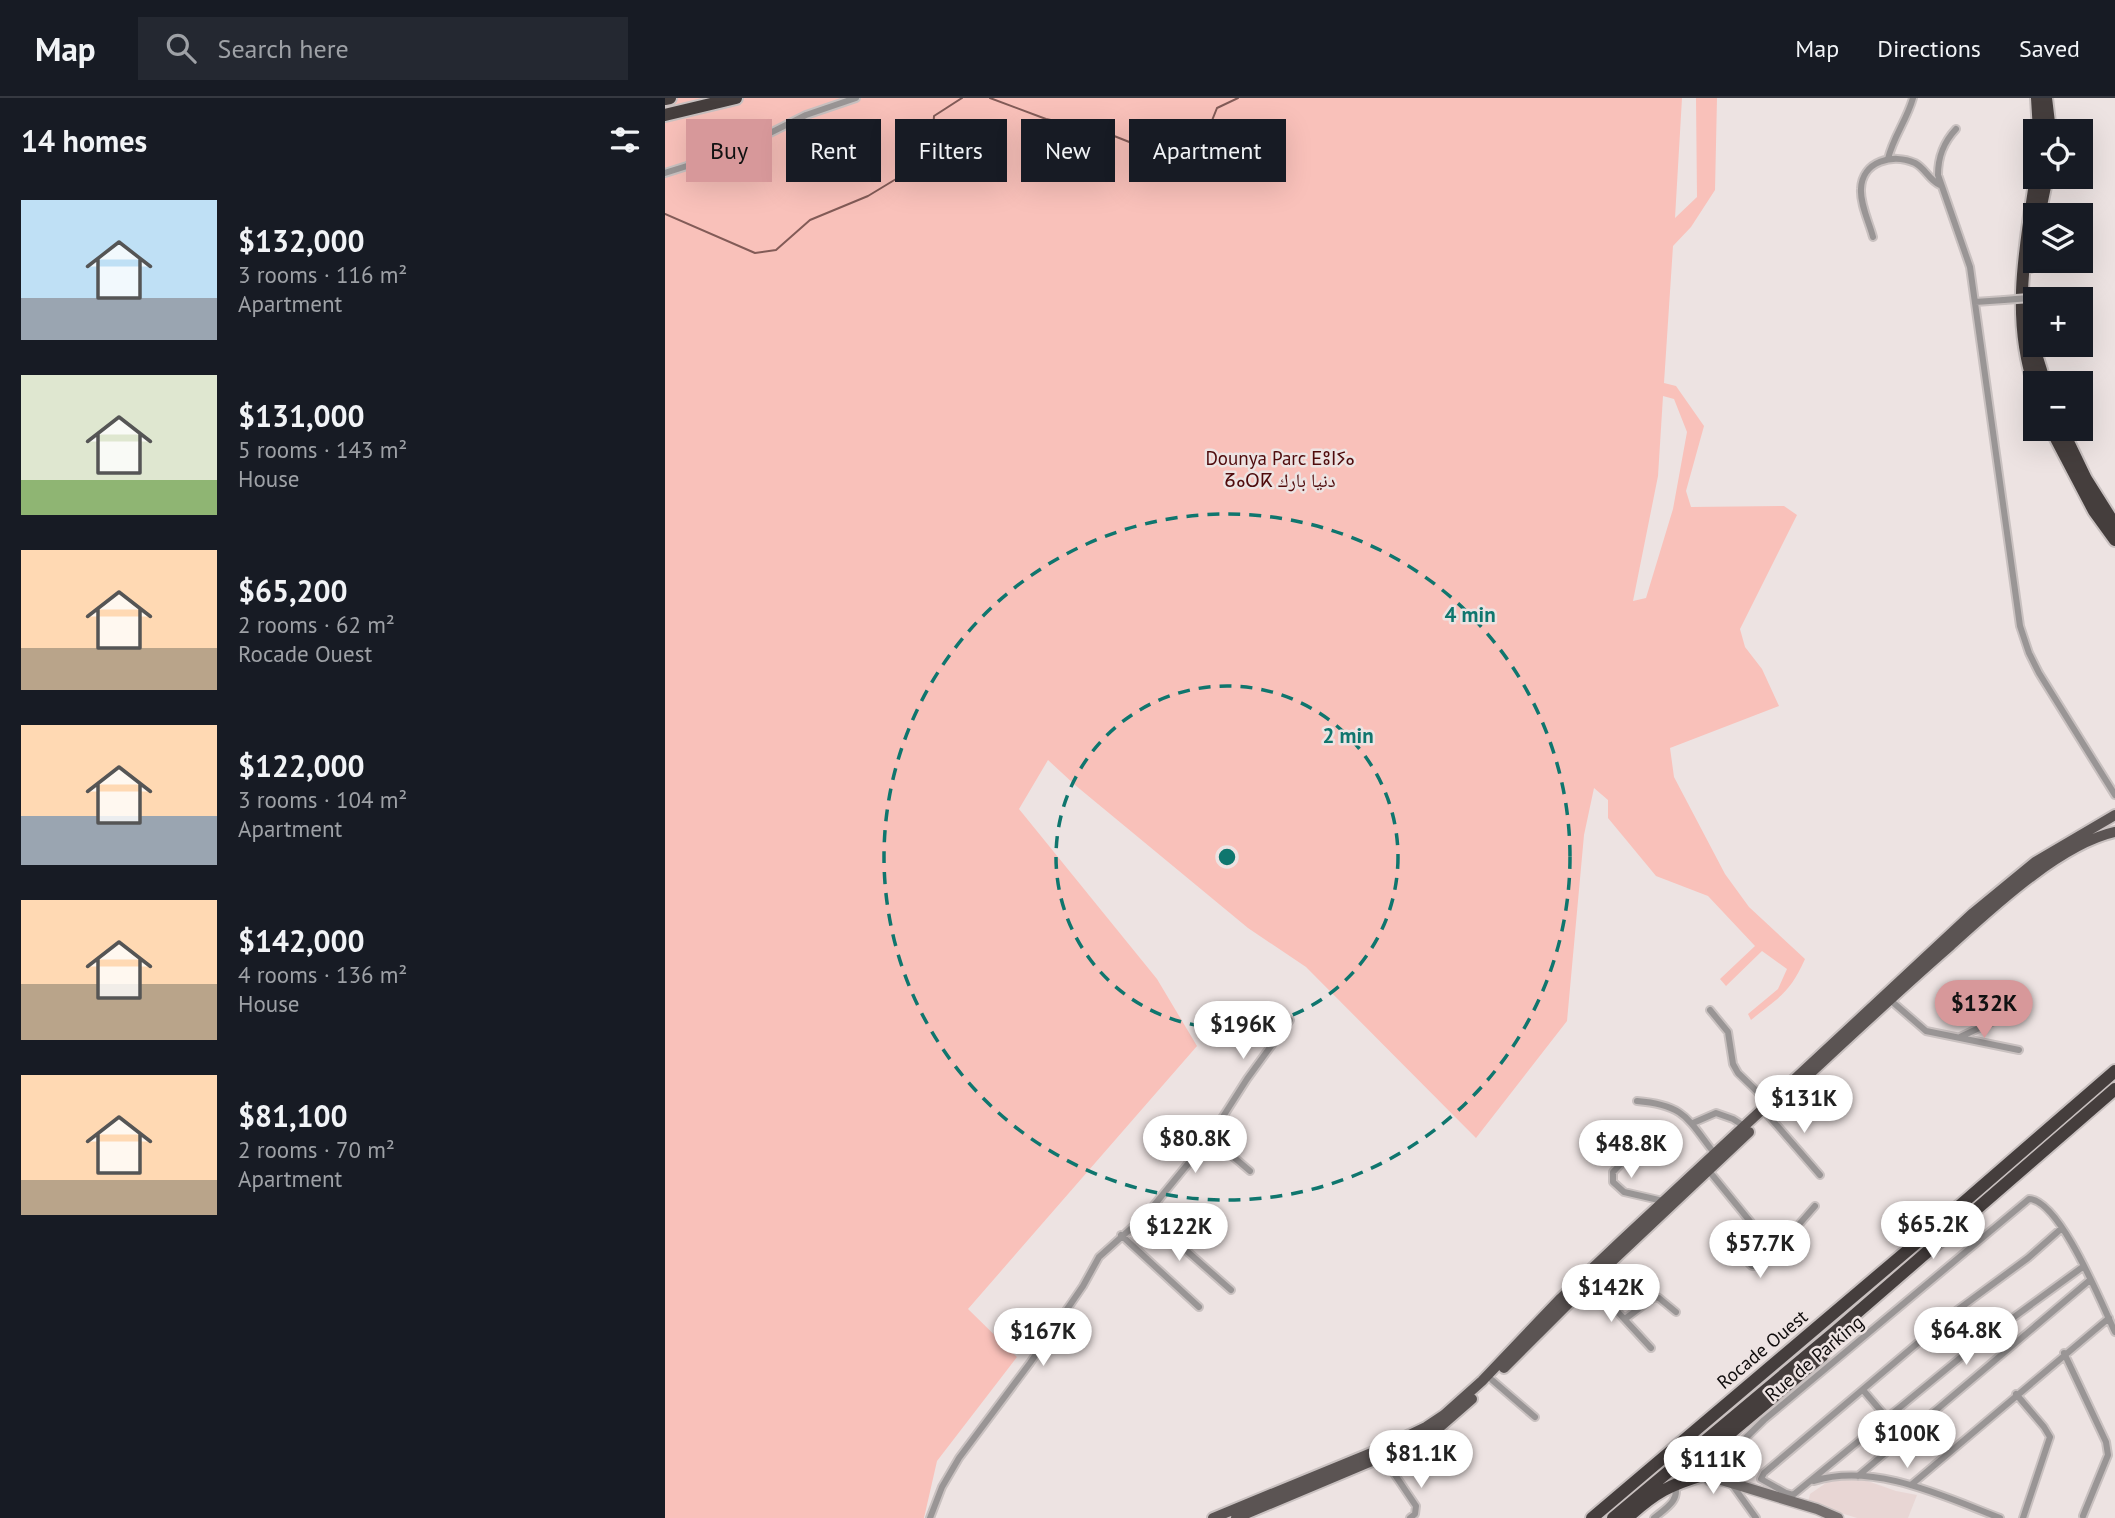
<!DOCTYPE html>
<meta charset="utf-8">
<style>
body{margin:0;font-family:"PT Sans","Noto Naskh Arabic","Noto Sans Tifinagh",sans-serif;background:#242831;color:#f1f3f6;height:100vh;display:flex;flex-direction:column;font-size:26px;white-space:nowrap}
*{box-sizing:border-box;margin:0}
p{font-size:23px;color:#9ea1a6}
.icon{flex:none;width:38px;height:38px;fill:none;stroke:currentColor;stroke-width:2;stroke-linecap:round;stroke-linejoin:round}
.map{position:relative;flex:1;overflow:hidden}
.side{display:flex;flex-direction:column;background:#171b24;width:665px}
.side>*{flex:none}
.top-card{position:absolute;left:21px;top:21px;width:665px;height:63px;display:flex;gap:14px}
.buttons{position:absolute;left:1358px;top:21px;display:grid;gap:14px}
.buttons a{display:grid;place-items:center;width:70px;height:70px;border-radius:0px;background:#171b24;box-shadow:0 7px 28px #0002;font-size:35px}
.price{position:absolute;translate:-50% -60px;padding:0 16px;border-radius:24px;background:#fff;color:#222;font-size:23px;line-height:46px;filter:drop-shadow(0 2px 4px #0008)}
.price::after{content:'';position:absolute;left:50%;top:42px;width:21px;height:16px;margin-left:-10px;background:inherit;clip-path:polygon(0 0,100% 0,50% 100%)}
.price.selected{background:#d7989a;color:#111}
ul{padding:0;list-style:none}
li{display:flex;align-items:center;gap:21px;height:175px;padding:0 21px}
li span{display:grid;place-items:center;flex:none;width:196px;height:140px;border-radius:0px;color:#555}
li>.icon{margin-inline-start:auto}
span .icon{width:84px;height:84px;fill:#fffc;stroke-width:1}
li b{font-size:30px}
h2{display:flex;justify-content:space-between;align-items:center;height:84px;padding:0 21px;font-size:30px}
.pill{padding:0 24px;border-radius:0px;background:#171b24;box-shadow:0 7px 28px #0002;font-size:24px;line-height:63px}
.pill.selected{background:#d7989a;color:#111}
header{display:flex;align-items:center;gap:42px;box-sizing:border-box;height:98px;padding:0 35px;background:#171b24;border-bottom:2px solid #363941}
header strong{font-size:33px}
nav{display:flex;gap:38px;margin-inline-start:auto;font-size:24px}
.search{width:490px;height:63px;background:#242831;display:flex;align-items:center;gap:18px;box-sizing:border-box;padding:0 24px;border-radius:0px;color:#9ea1a6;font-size:26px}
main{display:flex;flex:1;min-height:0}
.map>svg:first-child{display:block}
.built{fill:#e8d6d4}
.green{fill:#f9c1ba;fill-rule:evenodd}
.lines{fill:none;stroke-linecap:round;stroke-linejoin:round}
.stream{stroke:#825b57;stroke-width:2}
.street-casing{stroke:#c9c1c0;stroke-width:10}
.secondary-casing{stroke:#c9c1c0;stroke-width:13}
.primary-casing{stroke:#c9c1c0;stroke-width:14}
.highway-casing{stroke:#c9c1c0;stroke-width:16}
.street{stroke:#999595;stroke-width:6}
.secondary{stroke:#756f6e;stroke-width:10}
.primary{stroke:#5b5453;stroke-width:10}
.highway{stroke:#453e3d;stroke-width:12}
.street-bridge-casing{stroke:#c9c1c0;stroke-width:10;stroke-linecap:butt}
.street-bridge{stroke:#999595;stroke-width:6}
.ring{fill:none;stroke:#0f766e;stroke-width:3.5;stroke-dasharray:12 9}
.labels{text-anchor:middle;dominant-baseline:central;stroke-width:5;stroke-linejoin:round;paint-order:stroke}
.park-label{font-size:19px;fill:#4f0b0c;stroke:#ede3e2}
.street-label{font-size:19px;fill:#0f0c0c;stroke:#ede3e2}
.centre{fill:#0f766e;stroke:#ede3e2;stroke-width:3.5}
.ring-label{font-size:21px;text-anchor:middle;font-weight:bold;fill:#0f766e;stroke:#ede3e2;stroke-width:5;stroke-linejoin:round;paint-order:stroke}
</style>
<header>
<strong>Map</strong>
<div class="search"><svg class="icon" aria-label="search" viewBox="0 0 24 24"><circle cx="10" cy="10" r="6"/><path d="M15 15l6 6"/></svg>Search here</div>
<nav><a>Map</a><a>Directions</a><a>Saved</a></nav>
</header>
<main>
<section class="side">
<h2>14 homes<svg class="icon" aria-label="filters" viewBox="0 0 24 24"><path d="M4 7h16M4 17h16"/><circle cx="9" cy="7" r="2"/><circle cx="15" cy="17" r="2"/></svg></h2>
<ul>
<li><span style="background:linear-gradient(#bfe0f5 70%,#9aa5b1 0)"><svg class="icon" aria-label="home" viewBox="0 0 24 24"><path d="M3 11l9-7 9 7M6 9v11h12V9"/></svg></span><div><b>$132,000</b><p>3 rooms · 116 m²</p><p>Apartment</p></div></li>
<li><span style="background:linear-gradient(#dfe7d0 75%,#8fb573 0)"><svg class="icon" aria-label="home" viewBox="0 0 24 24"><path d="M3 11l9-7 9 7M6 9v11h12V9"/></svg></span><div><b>$131,000</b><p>5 rooms · 143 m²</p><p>House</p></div></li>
<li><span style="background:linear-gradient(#ffd9b3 70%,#b9a48a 0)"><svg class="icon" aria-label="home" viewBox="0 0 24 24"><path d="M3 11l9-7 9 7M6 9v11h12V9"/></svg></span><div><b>$65,200</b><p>2 rooms · 62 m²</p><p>Rocade Ouest</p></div></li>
<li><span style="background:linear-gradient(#ffd9b3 65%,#9aa5b1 0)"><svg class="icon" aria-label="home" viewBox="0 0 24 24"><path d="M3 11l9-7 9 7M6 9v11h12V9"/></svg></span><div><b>$122,000</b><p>3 rooms · 104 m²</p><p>Apartment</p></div></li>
<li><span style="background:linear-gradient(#ffd9b3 60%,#b9a48a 0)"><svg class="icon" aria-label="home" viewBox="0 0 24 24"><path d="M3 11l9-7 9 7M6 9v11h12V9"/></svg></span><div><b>$142,000</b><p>4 rooms · 136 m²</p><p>House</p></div></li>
<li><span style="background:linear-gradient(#ffd9b3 75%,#b9a48a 0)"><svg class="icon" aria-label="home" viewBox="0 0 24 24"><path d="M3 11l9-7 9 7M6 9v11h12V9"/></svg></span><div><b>$81,100</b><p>2 rooms · 70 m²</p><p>Apartment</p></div></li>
</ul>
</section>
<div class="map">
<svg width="1450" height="1420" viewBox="0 0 1450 1420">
<rect width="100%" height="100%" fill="#ede3e2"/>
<path class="built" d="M1177 1374 1231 1393 1252 1397 1243 1420H1192L1143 1405 1145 1396Z"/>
<path class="green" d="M0 0H1017L1010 120 1032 99 1031 0H1052L1050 92 1026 129 1008 148 999 285 1011 288 1039 328 1021 393 1026 409 1119 408 1132 417 1075 531 1080 549 1097 571 1114 608 1005 650 1009 679 1060 776 1084 809 1140 861C1125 895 1114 899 1086 922L1083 916 1113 891 1122 871 1097 853 1061 888 1055 881 1090 848 1043 798 991 778 943 720V702L929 690 919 737 902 923 811 1040 641 869 583 830 410 687 383 662 354 711 492 881 532 948 303 1211 352 1259 272 1363 259 1420H0ZM998 298 1009 301 1022 334 1008 411 981 500 968 503 993 378Z"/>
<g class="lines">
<path class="stream" d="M325 0 381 21 434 32 487 53 524 47 542 35 552 10 573 0
M0 116 90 155 111 152 145 122 203 98 236 78 267 48 269 18 297 0"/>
<defs>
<path id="street" d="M1291 31C1278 45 1273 59 1273 77L1305 169 1355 528 1364 555 1374 575 1450 697
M1223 61C1228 39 1242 22 1248 0
M0 75 22 68 48 54 89 43 141 17 191 0
M1208 139C1204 124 1195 106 1196 91 1197 63 1228 55 1250 65 1260 70 1264 82 1275 87
M1377 199 1387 201
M1310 204 1339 202
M1224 901 1261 933 1354 952
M1045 912 1063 934 1068 966 1073 975 1104 1005
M1295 939 1333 921
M972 1003C1021 1007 1023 1022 1050 1056
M1102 1016 1155 1077
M1028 1025 1051 1015 1068 1021 1079 1028
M545 1039 585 1073
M974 1047 948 1074V1084L959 1094 998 1103
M1044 1073 1110 1154
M481 1117 566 1192
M1397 1130 1363 1160 1287 1216 1099 1375 1096 1381 1121 1395 1128 1397 1312 1246 1419 1168
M456 1137 534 1209
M1079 1160 1087 1168H1093L1110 1154 1150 1108
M925 1184 986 1250
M1287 1216 1312 1246
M960 1221 989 1199 994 1200 1011 1214
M1399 1255 1441 1344 1443 1357 1418 1418
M827 1282 870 1319
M1198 1292 1222 1320
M1351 1296 1379 1329 1385 1339 1358 1420
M718 1359 751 1408 750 1416 745 1420
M1051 1369 1099 1322 1364 1101C1395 1102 1437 1207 1450 1234
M1193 1378 1425 1182
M1149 1383C1209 1364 1280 1399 1335 1420
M1066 1385 1091 1420
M1246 1387 1444 1220
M265 1420 277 1389 294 1360 365 1265 418 1188 434 1159 481 1117 545 1039 582 981 625 922
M989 1420C1001 1410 1015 1403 1010 1386"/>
<path id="secondary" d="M1041 1376a7 7 0 1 1 14 0a7 7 0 1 1-14 0Z
M1053 1381 1152 1411 1173 1420"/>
<path id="primary" d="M1126 993C1178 945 1230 896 1284 849 1326 811 1395 746 1450 734
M839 1270 925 1184 1084 1034
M548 1420 711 1353 761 1329 779 1317 817 1283 896 1200 957 1142 1308 815 1370 764 1450 717
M571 1420 738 1350 776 1328 807 1301"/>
<path id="highway" d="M1372 0 1374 33
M1381 0 1385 33
M0 1 5 0
M0 17 71 0
M1374 117 1382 79
M1365 168 1370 135
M1365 214 1369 250 1380 285
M1370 290C1346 220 1360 150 1371 79
M1386 331 1429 413 1450 442
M1397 331 1421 381 1450 427
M1048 1369 1055 1347 1063 1337 1157 1258 1168 1238
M927 1420 1262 1136 1450 973
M948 1420 1171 1233 1450 991
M962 1420C991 1394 1004 1387 1041 1376"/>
</defs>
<use href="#street" class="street-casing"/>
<use href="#secondary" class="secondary-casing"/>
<use href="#primary" class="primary-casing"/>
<use href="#highway" class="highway-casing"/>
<use href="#street" class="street"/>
<use href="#secondary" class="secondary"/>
<use href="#primary" class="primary"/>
<use href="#highway" class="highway"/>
<defs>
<path id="street-bridge" d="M1339 202 1377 199"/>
</defs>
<use href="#street-bridge" class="street-bridge-casing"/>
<use href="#street-bridge" class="street-bridge"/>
</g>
<g class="ring">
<circle cx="562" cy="759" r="171"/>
<circle cx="562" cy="759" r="343"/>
</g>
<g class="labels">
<g class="park-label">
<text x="615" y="360">Dounya Parc ⴹⵓⵏⵢⴰ<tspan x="615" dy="22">ⵒⴰⵔⴽ دنيا بارك</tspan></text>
</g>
<g class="street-label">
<text transform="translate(1097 1251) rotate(-40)">Rocade Ouest</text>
<text transform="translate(1149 1260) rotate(-40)">Rue de Parking</text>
</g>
</g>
<circle cx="562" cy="759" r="10" class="centre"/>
<g class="ring-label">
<text x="805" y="524">4 min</text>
<text x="683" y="645">2 min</text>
</g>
</svg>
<div class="buttons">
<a><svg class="icon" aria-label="locate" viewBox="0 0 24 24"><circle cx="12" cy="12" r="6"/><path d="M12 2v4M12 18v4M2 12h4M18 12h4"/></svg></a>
<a><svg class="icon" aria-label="layers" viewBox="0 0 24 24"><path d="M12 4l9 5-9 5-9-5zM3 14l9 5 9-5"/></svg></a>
<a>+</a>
<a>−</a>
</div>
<b class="price selected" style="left:1319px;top:942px">$132K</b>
<b class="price" style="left:578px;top:963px">$196K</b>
<b class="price" style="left:1139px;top:1037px">$131K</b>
<b class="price" style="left:530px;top:1077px">$80.8K</b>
<b class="price" style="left:966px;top:1082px">$48.8K</b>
<b class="price" style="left:1268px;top:1163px">$65.2K</b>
<b class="price" style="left:514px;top:1165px">$122K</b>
<b class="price" style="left:1095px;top:1182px">$57.7K</b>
<b class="price" style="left:946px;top:1226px">$142K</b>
<b class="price" style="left:1301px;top:1269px">$64.8K</b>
<b class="price" style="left:378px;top:1270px">$167K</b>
<b class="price" style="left:1242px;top:1372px">$100K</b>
<b class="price" style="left:756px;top:1392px">$81.1K</b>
<b class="price" style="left:1048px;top:1398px">$111K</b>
<div class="top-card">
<a class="pill selected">Buy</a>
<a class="pill">Rent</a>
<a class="pill">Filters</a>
<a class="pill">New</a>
<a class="pill">Apartment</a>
</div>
</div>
</main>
